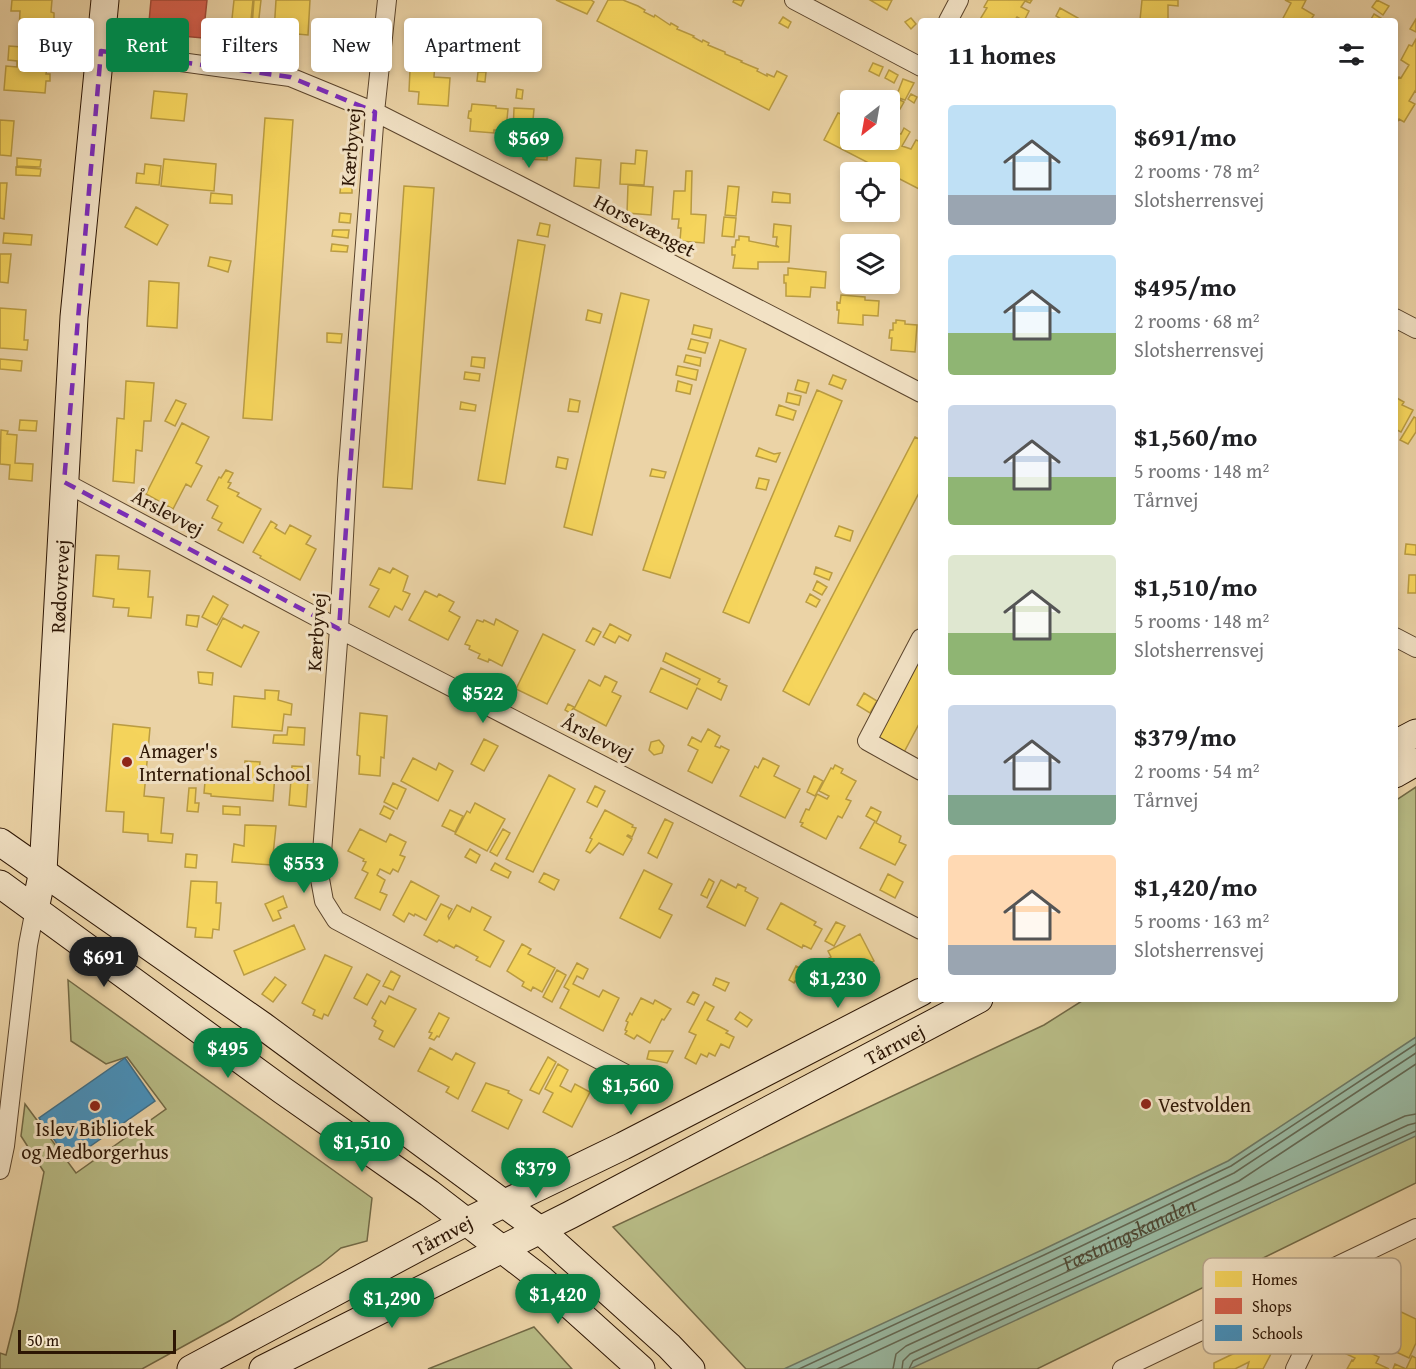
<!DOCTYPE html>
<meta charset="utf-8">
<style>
body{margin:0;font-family:"Gentium Book Plus",serif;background:#f6f6f6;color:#202124;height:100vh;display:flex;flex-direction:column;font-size:22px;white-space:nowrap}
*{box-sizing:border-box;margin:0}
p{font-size:20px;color:#757577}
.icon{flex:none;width:33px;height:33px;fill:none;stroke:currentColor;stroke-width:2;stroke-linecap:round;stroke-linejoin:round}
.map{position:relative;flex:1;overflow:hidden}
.sheet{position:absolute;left:918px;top:18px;width:480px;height:984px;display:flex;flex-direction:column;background:#fff;border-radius:6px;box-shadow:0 3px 9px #0003}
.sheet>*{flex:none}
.banner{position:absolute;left:18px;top:18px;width:570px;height:54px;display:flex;gap:12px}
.needle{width:39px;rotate:211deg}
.tools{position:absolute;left:840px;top:90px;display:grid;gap:12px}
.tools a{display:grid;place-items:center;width:60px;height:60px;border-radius:6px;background:#fff;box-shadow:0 3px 9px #0003;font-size:30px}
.scale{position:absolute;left:18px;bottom:15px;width:158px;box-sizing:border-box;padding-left:6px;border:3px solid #2d1604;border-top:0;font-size:16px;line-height:21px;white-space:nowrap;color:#2d1604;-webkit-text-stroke:4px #f2e2c5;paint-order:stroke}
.price{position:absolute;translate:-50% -51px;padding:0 14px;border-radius:21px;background:#0b8043;color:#fff;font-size:20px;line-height:39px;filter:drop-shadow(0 2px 3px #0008)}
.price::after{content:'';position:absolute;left:50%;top:36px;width:18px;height:14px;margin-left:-9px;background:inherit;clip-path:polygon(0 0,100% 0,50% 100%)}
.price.active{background:#222;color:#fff}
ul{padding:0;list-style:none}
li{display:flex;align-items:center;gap:18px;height:150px;padding:0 30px}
li span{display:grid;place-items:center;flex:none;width:168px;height:120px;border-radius:6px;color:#555}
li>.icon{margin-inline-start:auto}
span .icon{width:72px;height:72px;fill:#fffc;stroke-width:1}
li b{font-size:26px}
h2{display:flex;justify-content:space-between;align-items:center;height:72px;padding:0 30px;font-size:26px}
.chip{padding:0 21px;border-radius:6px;background:#fff;box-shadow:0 3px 9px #0003;font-size:21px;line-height:54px}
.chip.active{background:#0b8043;color:#fff}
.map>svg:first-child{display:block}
.green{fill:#b8bc86;stroke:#726945;stroke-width:1.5}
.water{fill:#99b9a2;stroke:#6e7863;stroke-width:1.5}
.homes{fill:#f6d55c;stroke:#ba9c42;stroke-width:1.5}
.shops{fill:#d6604d;stroke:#a34a37;stroke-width:1.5}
.schools{fill:#4393c3;stroke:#3c6e8a;stroke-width:1.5}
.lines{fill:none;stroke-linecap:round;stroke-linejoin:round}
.shore{stroke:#636853;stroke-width:1.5}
.street-casing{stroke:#5c452c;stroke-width:20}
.secondary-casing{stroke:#2d1604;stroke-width:29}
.street{stroke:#f2e2c5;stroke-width:18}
.secondary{stroke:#f2e2c5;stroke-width:27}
.marked{fill:none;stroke:#7b2cbf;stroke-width:4.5;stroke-dasharray:12 8;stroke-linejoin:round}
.poi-dot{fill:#8f2418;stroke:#f2e2c5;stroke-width:2}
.labels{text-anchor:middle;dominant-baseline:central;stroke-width:6;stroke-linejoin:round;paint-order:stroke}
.street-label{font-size:20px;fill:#2d1604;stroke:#f2e2c5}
.poi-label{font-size:20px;fill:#2d1604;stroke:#f2e2c5;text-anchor:start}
.water-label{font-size:21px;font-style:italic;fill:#4d4733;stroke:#f2e2c5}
.key{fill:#f2e2c5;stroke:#b7a58b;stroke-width:1.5}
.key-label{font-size:16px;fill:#2d1604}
</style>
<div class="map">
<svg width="1416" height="1369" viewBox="0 0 1416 1369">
<rect width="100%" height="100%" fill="#ebd3a6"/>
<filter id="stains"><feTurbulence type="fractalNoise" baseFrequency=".00333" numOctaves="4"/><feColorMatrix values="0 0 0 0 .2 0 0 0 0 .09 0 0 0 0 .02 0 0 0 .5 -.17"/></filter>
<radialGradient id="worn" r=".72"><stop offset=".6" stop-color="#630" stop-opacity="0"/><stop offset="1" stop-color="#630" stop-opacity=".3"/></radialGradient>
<path class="green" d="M1416 787V1183L1037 1369H746L613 1227 1044 1025 1085 999H1395V801Z
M68 980 372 1198 367 1241 341 1248 320 1265 231 1320 142 1369H0V1353L6 1355 17 1311 44 1172 21 1136 25 1104 76 1173 166 1109 127 1057 106 1064 71 1041Z
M534 1327 572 1369H428Z"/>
<path class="water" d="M1416 1037V1136L910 1369H784L1042 1250 1228 1161Z"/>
<path class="homes" d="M12 0H52L51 12 54 13V23H50L49 34 19 32 20 11H11Z
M234 0H253L250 30 231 28Z
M254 0H261L258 27H252Z
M276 0H310L308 35 274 32Z
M556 0H591L594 2 587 14Z
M608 0H623L638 6 645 10 644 12 654 17 655 15 670 25 671 23 678 27 677 29 694 36 693 37 702 42 703 40 709 43 708 45 725 52V54L742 61 741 62 758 69 757 71 767 76V74L774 77 777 71 787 76 769 110 597 21Z
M734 0H744L741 6 733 2Z
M870 0H892L887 10Z
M988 0H1032L1030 3 1025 1 1021 7 1029 11 1024 21 1017 17 1014 21H979L987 8 984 7Z
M1142 0H1178V6L1168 5V21H1132V19L1140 20Z
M1285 0H1306L1302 8 1314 15 1310 21H1278L1279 19 1282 20 1291 3Z
M1377 0 1389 6 1383 15 1372 7Z
M1060 8 1078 18 1076 21H1064L1056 16Z
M1374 14 1384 20 1383 21H1370Z
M783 17 791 22 788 28 779 23Z
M911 18 916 24 911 29 905 22Z
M1416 19V32L1410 29Z
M1416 39V92L1415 91 1409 101 1415 104 1404 122 1399 119 1395 126V83L1399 77 1401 78 1409 65 1401 60 1409 45 1412 46Z
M9 46 50 49 46 74H50V81H46L45 93 4 90 6 66 17 67V61L8 60Z
M411 49 436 50 434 77 450 78 448 106 418 104 419 92 409 91Z
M873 63 883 67 879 76 869 71Z
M889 70 898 75 894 83 885 78Z
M478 72H486L485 82 477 81Z
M903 79 914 83 905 100 896 97Z
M517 89 523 90 522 99 516 98Z
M154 91 187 94 184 121 151 118Z
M911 94 917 97 914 103 908 99Z
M900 100 904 102 900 109 896 107Z
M472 104 496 106V108L508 109 506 130H494V133L470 131 471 119 468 118 469 111H471Z
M514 108 534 109 532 131 548 133 547 160 523 159V146H520L521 138 524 139 525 133 513 132Z
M850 110V140L890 138 894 141 898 133 901 134 904 128 910 132 902 146 911 149 916 140 921 142V190L824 140 838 113 847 116Z
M265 118 293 120 272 420 243 418Z
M0 120 14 121 11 156 0 155Z
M636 150 647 151 644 185 620 184 621 163 635 164Z
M17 158 41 160 40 167 17 166Z
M576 158 601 160 599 188 574 186Z
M164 159 216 164 214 191 161 186Z
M145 164 161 166 159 185 136 183 137 173 144 174Z
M16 167 41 169 40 176 16 175Z
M686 171H692L691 214 706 215 704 243 680 241 681 228H678L679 219H672L674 191H685Z
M0 183H7L4 219 0 218Z
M341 183H352V193H340Z
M628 185 653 187 651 215 627 213Z
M404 186 434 188 412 489 383 487Z
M728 186 739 187 736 216 725 215Z
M773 192 790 194V203L772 202Z
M211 193 232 195V204L210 203Z
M136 207 168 225 157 245 125 227Z
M340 213 351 214 350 223 339 222Z
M724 217 736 218 734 237 722 236Z
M540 223 550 225 548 237 537 235Z
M774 224 791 226 789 262H758V269L733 268 735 255H732V247H735L736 240H739V236L749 237V241L779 247 776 245 777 237H773Z
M333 230H349L348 238 332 236Z
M4 233 32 235 31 245 3 243Z
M518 240 545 245 505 484 478 480Z
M332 244 348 246 347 252 331 251Z
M0 254H11L8 283 0 282Z
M210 257 231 261 228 272 208 266Z
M788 268 826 272 825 288 811 287 810 297 786 296V283H784V275H788Z
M845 272H850V284H856V290L844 289Z
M149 281 179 283 177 328 147 326Z
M621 293 649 300 592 535 564 527Z
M841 295 865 297V300L879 301 878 316 863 315V325L838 323 839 310H837V302L840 303Z
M0 308 26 310 24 340H28L27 350 0 348Z
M588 310 602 314 600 323 586 320Z
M896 320 905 321V324L917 325 915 352 891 350 892 338H889L890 330H893V323H896Z
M694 325 712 329 710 338 692 334Z
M327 333 342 334 341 343 327 342Z
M691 339 708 343 705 353 688 349Z
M720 340 746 349 670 578 643 570Z
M686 355 701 358 700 366 684 362Z
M472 357 485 358 484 368 471 366Z
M0 359 22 361 21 371 0 369Z
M678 366 698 370 696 380 676 375Z
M465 372 480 374 479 381 464 379Z
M833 375 846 380 842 389 829 384Z
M798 380 809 383 806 393 795 390Z
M126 381 154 383 151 421H144L142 451 136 450 134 483 113 481 117 418 124 419Z
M678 381 692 385 690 394 676 391Z
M817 390 842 401 749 623 723 612Z
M788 393 801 396 799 405 786 402Z
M1395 397 1404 402 1402 405 1413 410 1401 432 1395 429Z
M570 399 580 401 578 412 568 411Z
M176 400 186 404 175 426 165 421Z
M461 402 476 405 475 411 460 409Z
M779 405 796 411 793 420 776 415Z
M1414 417 1416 418V432L1408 444 1400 440Z
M20 420 37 421 36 431 19 430Z
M182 423 209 437 196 463 202 466 191 487 186 484 173 509 146 494Z
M1 430 8 431 7 434 17 435 15 463 33 464 32 481 9 479 10 465 0 464Z
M915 437 921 440V489L809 705 783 691Z
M759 448 774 454 780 453 776 462 756 456Z
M558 457 568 459 566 469 556 467Z
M652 469 666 472 664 478 650 476Z
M226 470 233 473 228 482 231 483 228 488 239 493 237 496 261 509 243 543 218 530 222 523 212 518 218 506 207 500 219 477 221 478Z
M759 478 769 480 766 490 756 488Z
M271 521 277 525 275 528 285 534 290 525 311 536 306 544 316 549 300 580 260 558 261 556 253 552Z
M839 526 853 531 850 541 835 536Z
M1406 544 1416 545V555L1405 554Z
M96 555 119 556 118 569 150 571 148 597H153L151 618 128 616 129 608 113 607 114 599 93 596Z
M816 567 832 573 829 580 814 574Z
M379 568 390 573 393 568 408 576 403 591 410 594 402 610 395 606 389 617 369 607 379 589 370 585Z
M1409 575H1416V593H1408Z
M817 581 827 587 822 595 813 590Z
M425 591 437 597 439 594 454 602 449 611 460 617 448 640 409 620Z
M810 594 820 600 816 607 806 602Z
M213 596 228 605 217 625 202 617Z
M187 615 199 616 197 627 186 625Z
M223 618 242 628 244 625 259 632 241 667 207 650Z
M496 619 518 631 502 666 489 659 488 662 478 658 480 654 469 649 470 646 465 644 477 620 483 622 484 620 494 625Z
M610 624 631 635 628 641 619 636 615 643 603 637Z
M593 628 601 632 594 645 586 641Z
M543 634 575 650 547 704 516 689Z
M666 653 720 679 718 682 727 686 721 700 697 688 687 709 650 692 661 668 697 685 700 679 663 661Z
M921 656V720L902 756 876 742Z
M198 672 213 673 212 685 199 683Z
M605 676 617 682 612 692 621 696 606 726 574 709 589 680 600 686Z
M265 690 279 691 278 700 292 704 291 715 284 714 282 731 232 727 234 696 265 699Z
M864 693 877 701 870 713 857 705Z
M568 704 574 707 570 713 565 710Z
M360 713 387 716 384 758 381 757 380 776 359 774 360 756 357 755Z
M113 724 150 728 144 796 164 798 161 833 173 834 172 843 148 841V834L123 832 124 812 106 811Z
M288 727 305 728 304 745 273 743 274 735H287Z
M708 729 720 736 715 746 720 748 721 746 729 750 712 783 688 771 698 750 688 745 692 737 701 742Z
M484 739 498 746 484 771 471 764Z
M659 740 664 746 662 753 654 755 649 750 651 742Z
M413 758 436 770 439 763 453 771 438 801 401 781Z
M763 758 779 766 774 776 800 789 785 818 740 796 755 766 758 768Z
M245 761 260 762 259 773 275 774 273 801 211 796V794L204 793 206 770 244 771Z
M835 765 843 769 841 773 856 781 846 799 851 801 842 818 838 816 826 839 801 826 803 823 800 822 806 809 809 810 817 794 827 799 829 796 819 791 831 768 833 769Z
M292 766 309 767 306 807 289 805Z
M549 775 575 789 533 872 506 859Z
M814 776 823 781 815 796 807 792Z
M393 783 406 789 397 809 384 802Z
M595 786 605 791 597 807 587 802Z
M189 788H196L195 803H199L198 812 187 811Z
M475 803 505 819 487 851 455 834 467 811 470 813Z
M223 806 240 807V815L223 814Z
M384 806 394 811 390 819 380 814Z
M871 807 881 812 876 823 901 836 899 842 906 845 895 865 860 848 875 821 866 816Z
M450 810 463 816 455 832 442 826Z
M605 810 633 825 632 827 636 828 632 837 628 835 627 836 632 839 623 855 599 843 590 853 586 851 592 839 590 838Z
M665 819 673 823 657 858 648 853Z
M245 825 276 826 272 865 232 862 234 844 244 846Z
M360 829 386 842 390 834 406 842 400 855 405 857 398 872 393 869 390 874 380 869 377 875 385 880 380 892 387 895 380 910 355 898 368 873 362 870 366 862 363 861 364 859 348 851Z
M503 829 510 833 497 856 490 852Z
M470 849 480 855 476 863 465 857Z
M186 854 197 855 196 868 185 867Z
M495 863 511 872 508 878 491 870Z
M644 870 672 884 659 909 672 915 660 938 620 918Z
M544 873 559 880 554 890 539 882Z
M888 874 903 882 895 898 880 890Z
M709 879 714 882 707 898 701 895Z
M721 880 736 888 738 884 746 888 745 891 758 898 745 926 707 907Z
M191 881 217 882 216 903H221L219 930 213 929 212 938 195 937 196 928 187 927Z
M411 881 439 896 426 920 415 914 414 916 409 913 404 922 393 915Z
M283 896 287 907 278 911 281 918 273 921 265 904Z
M781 903 816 922 814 925 822 929 811 949 803 945 802 948 767 929Z
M441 904 452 909 448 916 449 919 457 905 470 912 472 907 491 917 484 930 504 941 490 967 476 960 478 957 456 945 454 948 439 940 437 942 424 935Z
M836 922 845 926 834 946 825 941Z
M294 925 305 949 244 975 234 951Z
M860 934 874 961 842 978 841 976 837 978 832 969 827 971 822 962 831 957 828 951Z
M522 944 531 949 528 954 555 968 542 992 533 987 531 991 522 986 524 982 507 971Z
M325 955 352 967 328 1016 324 1014 322 1019 313 1015 315 1010 302 1003Z
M577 963 588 969 583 979 577 976 573 984 599 997 603 990 619 998 603 1031 560 1008 569 990 564 987Z
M796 966 804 970 797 983 795 981 794 983 789 980Z
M557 970 566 975 552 1002 543 997Z
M391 971 400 976 393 990 383 986Z
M367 974 380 981 367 1005 354 998Z
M275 977 286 985 273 1002 262 994Z
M716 978 729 983 725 991 713 985Z
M693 992 699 995 694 1005 687 1002Z
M389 996 416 1009 394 1047 379 1039 383 1031 374 1026 376 1021 372 1018 381 1001 385 1004Z
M641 998 653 1004 655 1000 671 1009 664 1020 662 1019 650 1043 637 1035 634 1039 625 1034 627 1031 625 1030 628 1022 626 1021 630 1013 632 1015Z
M705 1002 714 1007 707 1020 728 1031 726 1033 734 1037 729 1048 721 1044 715 1056 709 1053 707 1057 701 1054 696 1064 685 1058 696 1035 689 1032Z
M740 1012 752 1020 747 1027 735 1019Z
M439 1013 449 1018 439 1037 437 1036 434 1040 429 1038 432 1033 429 1032Z
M430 1048 452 1060 456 1053 475 1063 458 1099 446 1092 449 1087 418 1071Z
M649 1051H673L667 1063 647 1059Z
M548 1057 556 1062 539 1094 530 1090Z
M558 1064 568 1070 560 1086 571 1092 575 1084 590 1092 572 1127 543 1112 553 1093 545 1089Z
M486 1083 509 1091 508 1093 522 1100 508 1129 472 1111Z
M1374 1299 1416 1319V1343L1409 1358 1355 1333Z
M1262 1340 1273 1350 1263 1369H1247L1249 1362 1235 1369H1214V1363Z
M1343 1340 1379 1357 1376 1363 1389 1369H1347L1352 1360 1353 1361 1355 1358 1338 1350Z
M1412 1356 1416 1358V1369H1393L1395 1364 1406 1369Z"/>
<path class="shops" d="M151 0H207L203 38 148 33Z"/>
<path class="schools" d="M125 1058 155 1101 69 1161 39 1118Z"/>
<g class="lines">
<g class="shore">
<path d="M799 1369 1044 1255 1231 1166 1416 1044"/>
<path d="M817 1369 1048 1262 1234 1173 1416 1053"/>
<path id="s1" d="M838 1369 1051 1270 1239 1181 1416 1064"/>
<path d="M893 1369 896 1354 906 1346 1405 1116 1416 1114"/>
<path d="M902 1369 903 1361 910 1354 1408 1125 1416 1123"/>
<path d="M909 1369 913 1361 972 1333 1416 1131"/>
</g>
<defs>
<path id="street" d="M387 0 375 112 347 480 339 629 320 879 324 901 336 920 641 1082
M794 0 921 67
M948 21 959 0
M101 51 290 77 375 112 519 185 921 393
M1395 318 1416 329
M64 482 339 629 921 930
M1395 637 1416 648
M921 638 867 741 921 771
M0 1170 5 1146 28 945 35 909
M1122 1369 1416 1228
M1295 1369 1324 1309 1320 1275"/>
<g id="secondary">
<path d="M1395 744 1416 733"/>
<path d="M1395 774 1416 762"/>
<path d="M0 842 263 1026 540 1230 669 1346 691 1369"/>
<path d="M0 884 282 1090 429 1193 542 1280 641 1369"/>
<path id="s2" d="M35 909 43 871 74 317 105 0"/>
<path id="s3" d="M191 1369 466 1222 623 1146 921 992"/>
<path id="s4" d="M263 1369 570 1215 979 999"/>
</g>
</defs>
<use href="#street" class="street-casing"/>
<use href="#secondary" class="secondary-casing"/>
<use href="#street" class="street"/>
<use href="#secondary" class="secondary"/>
</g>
<path class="marked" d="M101 51 290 77 375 112 339 629 64 482Z"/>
<g class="poi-dot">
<circle cx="127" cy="762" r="6"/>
<circle cx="1146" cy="1104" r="6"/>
<circle cx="95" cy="1106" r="6"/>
</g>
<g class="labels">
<g class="street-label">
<text transform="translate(350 147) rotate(-85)">Kærbyvej</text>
<text transform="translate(645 225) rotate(28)">Horsevænget</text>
<text transform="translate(168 512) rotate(28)">Årslevvej</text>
<text stroke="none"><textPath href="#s2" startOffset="324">Rødovrevej</textPath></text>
<text transform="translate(316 632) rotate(-86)">Kærbyvej</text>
<text transform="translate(598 737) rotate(27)">Årslevvej</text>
<text stroke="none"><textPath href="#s4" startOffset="710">Tårnvej</textPath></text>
<text stroke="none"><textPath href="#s3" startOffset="285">Tårnvej</textPath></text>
</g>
<g class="poi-label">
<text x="139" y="750">Amager's<tspan x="139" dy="23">International School</tspan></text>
<text x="1158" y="1104">Vestvolden</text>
<text x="95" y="1128" text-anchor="middle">Islev Bibliotek<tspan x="95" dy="23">og Medborgerhus</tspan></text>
</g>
<g class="water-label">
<text stroke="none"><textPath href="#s1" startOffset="321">Fæstningskanalen</textPath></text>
</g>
</g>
<rect x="1203" y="1258" width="198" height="96" rx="9" class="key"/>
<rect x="1215" y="1271" width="27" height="16" fill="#f6d55c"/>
<rect x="1215" y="1298" width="27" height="16" fill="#d6604d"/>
<rect x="1215" y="1325" width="27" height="16" fill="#4393c3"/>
<g class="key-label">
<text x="1252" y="1285">Homes</text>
<text x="1252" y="1312">Shops</text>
<text x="1252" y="1339">Schools</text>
</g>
<rect width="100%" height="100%" filter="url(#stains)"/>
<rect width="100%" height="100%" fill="url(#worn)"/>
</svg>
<div class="tools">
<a><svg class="needle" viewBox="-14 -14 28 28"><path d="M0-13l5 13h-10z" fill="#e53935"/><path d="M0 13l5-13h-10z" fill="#757577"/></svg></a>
<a><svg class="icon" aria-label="locate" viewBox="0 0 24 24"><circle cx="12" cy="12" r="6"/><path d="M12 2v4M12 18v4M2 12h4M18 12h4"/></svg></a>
<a><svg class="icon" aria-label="layers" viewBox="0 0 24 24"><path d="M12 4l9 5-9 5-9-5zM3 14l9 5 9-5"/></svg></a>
</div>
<div class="scale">50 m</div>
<b class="price" style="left:529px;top:169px">$569</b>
<b class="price" style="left:483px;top:724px">$522</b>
<b class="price" style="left:304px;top:894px">$553</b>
<b class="price active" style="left:104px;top:988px">$691</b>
<b class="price" style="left:838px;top:1009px">$1,230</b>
<b class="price" style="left:228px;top:1079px">$495</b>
<b class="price" style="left:631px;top:1116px">$1,560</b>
<b class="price" style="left:362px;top:1173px">$1,510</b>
<b class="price" style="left:536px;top:1199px">$379</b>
<b class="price" style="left:558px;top:1325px">$1,420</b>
<b class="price" style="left:392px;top:1329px">$1,290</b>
<div class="banner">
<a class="chip">Buy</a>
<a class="chip active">Rent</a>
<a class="chip">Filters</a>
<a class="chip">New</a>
<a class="chip">Apartment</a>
</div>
<section class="sheet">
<h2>11 homes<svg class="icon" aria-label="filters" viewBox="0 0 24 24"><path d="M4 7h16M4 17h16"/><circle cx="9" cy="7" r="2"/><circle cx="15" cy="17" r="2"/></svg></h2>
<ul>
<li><span style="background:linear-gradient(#bfe0f5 75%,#9aa5b1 0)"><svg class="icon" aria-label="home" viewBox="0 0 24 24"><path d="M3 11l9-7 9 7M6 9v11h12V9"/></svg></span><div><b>$691/mo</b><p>2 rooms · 78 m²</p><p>Slotsherrensvej</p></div></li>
<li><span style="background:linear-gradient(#bfe0f5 65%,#8fb573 0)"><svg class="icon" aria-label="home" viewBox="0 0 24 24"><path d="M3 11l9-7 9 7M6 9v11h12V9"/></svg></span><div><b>$495/mo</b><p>2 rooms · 68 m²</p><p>Slotsherrensvej</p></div></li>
<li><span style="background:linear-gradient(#c9d6e8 60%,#8fb573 0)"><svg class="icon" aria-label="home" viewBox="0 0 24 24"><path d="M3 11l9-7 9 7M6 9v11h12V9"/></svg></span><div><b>$1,560/mo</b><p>5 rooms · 148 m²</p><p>Tårnvej</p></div></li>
<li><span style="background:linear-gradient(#dfe7d0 65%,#8fb573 0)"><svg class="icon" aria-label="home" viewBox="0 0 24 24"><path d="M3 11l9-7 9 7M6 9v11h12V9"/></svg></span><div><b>$1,510/mo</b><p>5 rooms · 148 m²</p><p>Slotsherrensvej</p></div></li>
<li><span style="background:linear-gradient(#c9d6e8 75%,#7fa58c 0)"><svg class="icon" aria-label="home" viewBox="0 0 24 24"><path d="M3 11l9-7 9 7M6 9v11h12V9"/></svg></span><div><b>$379/mo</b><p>2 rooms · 54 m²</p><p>Tårnvej</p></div></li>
<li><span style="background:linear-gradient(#ffd9b3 75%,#9aa5b1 0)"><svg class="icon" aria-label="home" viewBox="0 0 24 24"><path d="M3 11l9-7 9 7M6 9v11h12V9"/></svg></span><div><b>$1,420/mo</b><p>5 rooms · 163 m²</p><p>Slotsherrensvej</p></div></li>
</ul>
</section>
</div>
